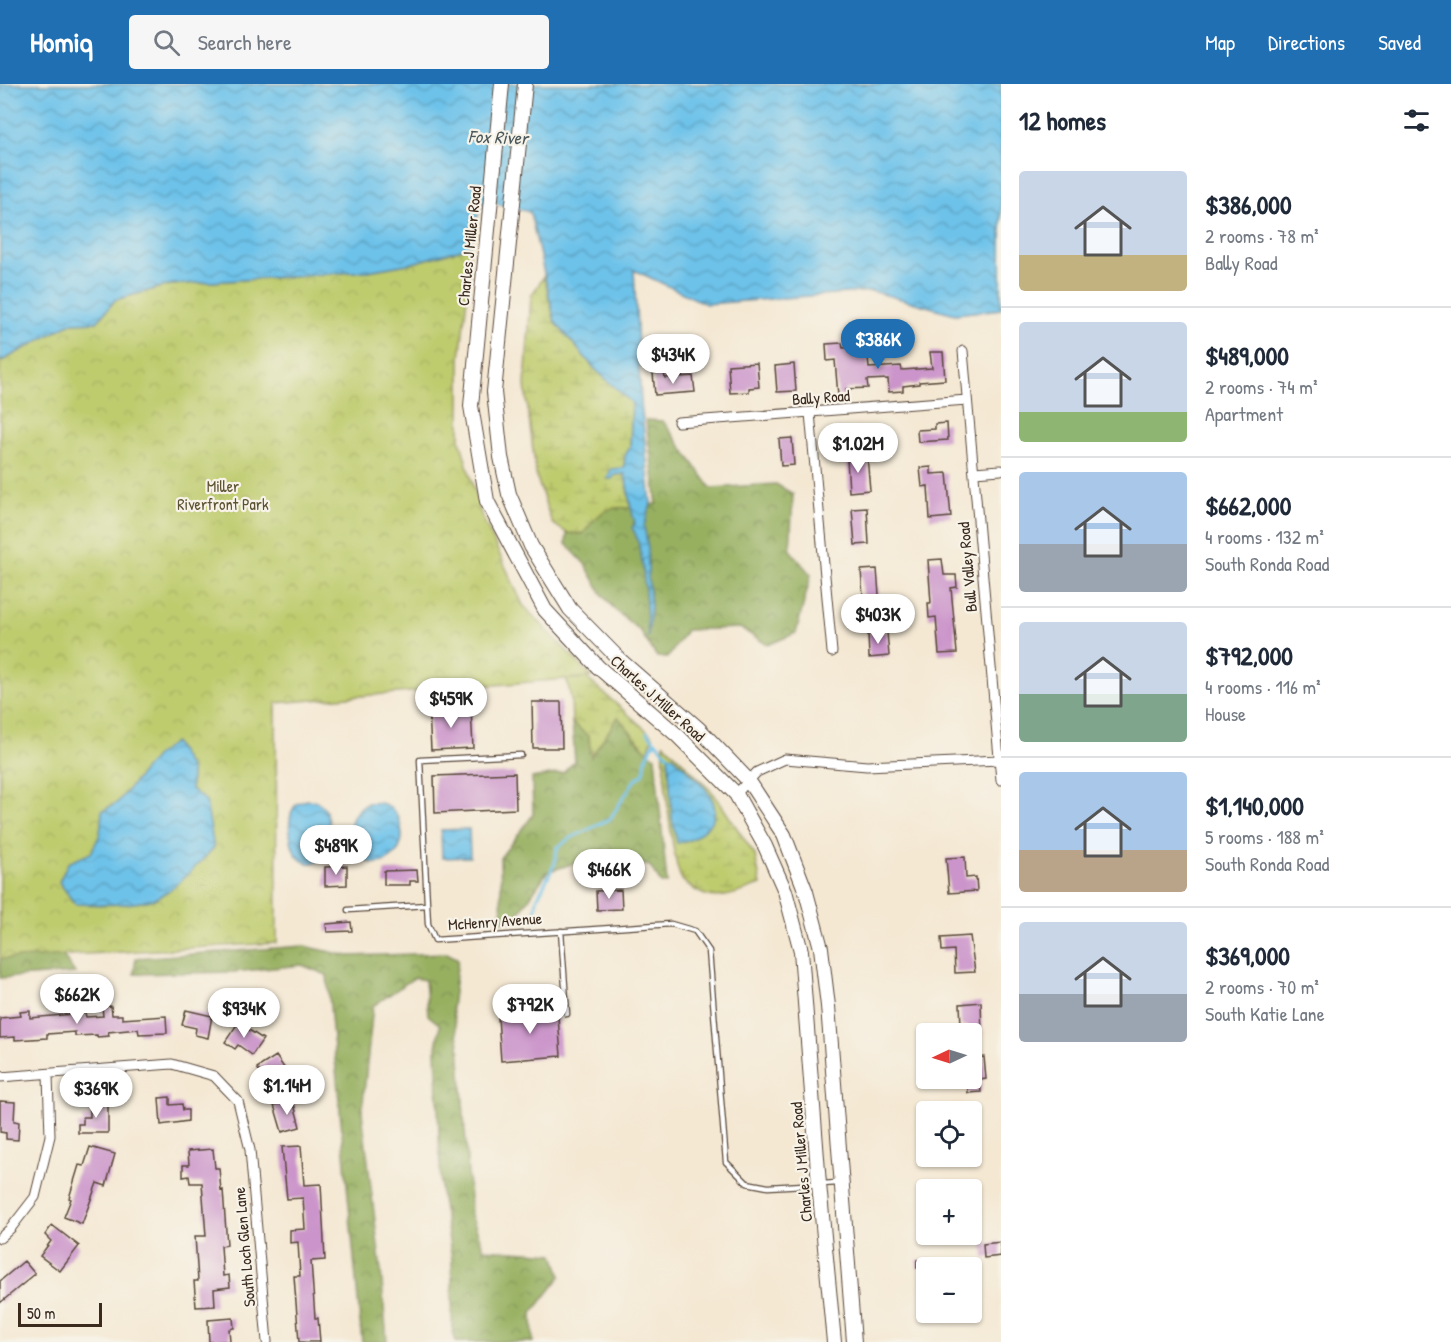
<!DOCTYPE html>
<meta charset="utf-8">
<style>
body{margin:0;font-family:"Patrick Hand",sans-serif;background:#f6f6f7;color:#1f2937;height:100vh;display:flex;flex-direction:column;font-size:22px;white-space:nowrap}
*{box-sizing:border-box;margin:0}
p{font-size:20px;color:#747a83}
.icon{flex:none;width:33px;height:33px;fill:none;stroke:currentColor;stroke-width:2;stroke-linecap:round;stroke-linejoin:round}
.map{position:relative;flex:1;overflow:hidden}
.drawer{display:flex;flex-direction:column;background:#fff;width:450px}
.drawer>*{flex:none}
.needle{width:39px;rotate:266deg}
.buttons{position:absolute;left:916px;top:939px;display:grid;gap:12px}
.buttons a{display:grid;place-items:center;width:66px;height:66px;border-radius:6px;background:#fff;box-shadow:0 2px 4px #0004;font-size:30px}
.scale{position:absolute;left:18px;bottom:15px;width:84px;box-sizing:border-box;padding-left:6px;border:3px solid #3b2a1e;border-top:0;font-size:16px;line-height:21px;white-space:nowrap;color:#3b2a1e;-webkit-text-stroke:4px #f7f3e8;paint-order:stroke}
.price{position:absolute;translate:-50% -51px;padding:0 14px;border-radius:21px;background:#fff;color:#222;font-size:20px;line-height:39px;filter:drop-shadow(0 2px 3px #0008)}
.price::after{content:'';position:absolute;left:50%;top:36px;width:18px;height:14px;margin-left:-9px;background:inherit;clip-path:polygon(0 0,100% 0,50% 100%)}
.price.on{background:#1f6fb2;color:#fff}
ul{padding:0;list-style:none}
li{display:flex;align-items:center;gap:18px;height:150px;padding:0 18px}
li+li{border-top:2px solid #e0e1e3}
li span{display:grid;place-items:center;flex:none;width:168px;height:120px;border-radius:6px;color:#555}
li>.icon{margin-inline-start:auto}
span .icon{width:72px;height:72px;fill:#fffc;stroke-width:1}
li b{font-size:26px}
h2{display:flex;justify-content:space-between;align-items:center;height:72px;padding:0 18px;font-size:26px}
header{display:flex;align-items:center;gap:36px;box-sizing:border-box;height:84px;padding:0 30px;background:#1f6fb2;color:#fff}
header strong{font-size:28px}
nav{display:flex;gap:33px;margin-inline-start:auto;font-size:21px}
.search{width:420px;height:54px;background:#f6f6f7;display:flex;align-items:center;gap:15px;box-sizing:border-box;padding:0 21px;border-radius:6px;color:#747a83;font-size:22px}
main{display:flex;flex:1;min-height:0}
.map>svg:first-child{display:block}
.forest{fill:url(#forest-crowns);stroke:#696d40;stroke-width:1.5}
.wetland{fill:url(#wetland-marsh);stroke:#7d7b46;stroke-width:1.5}
.park{fill:url(#park-crowns);stroke:#7d7b46;stroke-width:1.5}
.water{fill:url(#water-waves);stroke:#547684;stroke-width:1.5}
.lines{fill:none;stroke-linecap:round;stroke-linejoin:round}
.stream{stroke:#6dc2ea;stroke-width:3}
.building{fill:#cb94ca}
.lane-casing{stroke:#574639;stroke-width:7}
.street-casing{stroke:#574639;stroke-width:11}
.secondary-casing{stroke:#574639;stroke-width:16}
.lane{stroke:#fff;stroke-width:4.5}
.street{stroke:#fff;stroke-width:9}
.secondary{stroke:#fff;stroke-width:14}
.labels{text-anchor:middle;dominant-baseline:central;stroke-width:4.5;stroke-linejoin:round;paint-order:stroke}
.street-label{font-size:16px;fill:#3b2a1e;stroke:#f7f3e8}
.park-label{font-size:16px;fill:#5c5232;stroke:#f7f3e8}
.water-label{font-size:18px;font-style:italic;fill:#4a585b;stroke:#f7f3e8}
</style>
<header>
<strong>Homiq</strong>
<div class="search"><svg class="icon" aria-label="search" viewBox="0 0 24 24"><circle cx="10" cy="10" r="6"/><path d="M15 15l6 6"/></svg>Search here</div>
<nav><a>Map</a><a>Directions</a><a>Saved</a></nav>
</header>
<main>
<div class="map">
<svg width="1001" height="1258" viewBox="0 0 1001 1258">
<defs>
<pattern id="forest-crowns" width="20" height="18" patternUnits="userSpaceOnUse" patternTransform="scale(1.5)"><rect width="20" height="18" fill="#97b061"/><path d="M2 6a3 3 0 1 1 6 0M12 15a3 3 0 1 1 6 0" fill="none" stroke="#7c8f4f"/></pattern>
<pattern id="wetland-marsh" width="20" height="14" patternUnits="userSpaceOnUse" patternTransform="scale(1.5)"><rect width="20" height="14" fill="#bfcc6e"/><path d="M1 5h8M5 5V1M11 12h8M15 12V8" fill="none" stroke="#a5af5f"/></pattern>
<pattern id="park-crowns" width="20" height="18" patternUnits="userSpaceOnUse" patternTransform="scale(1.5)"><rect width="20" height="18" fill="#bfcc6e"/><path d="M2 6a3 3 0 1 1 6 0M12 15a3 3 0 1 1 6 0" fill="none" stroke="#a5af5f"/></pattern>
<pattern id="water-waves" width="16" height="10" patternUnits="userSpaceOnUse" patternTransform="scale(1.5)"><rect width="16" height="10" fill="#6dc2ea"/><path d="M0 5q4-4 8 0t8 0" fill="none" stroke="#5b9ebd"/></pattern>
</defs>
<rect width="100%" height="100%" fill="#f7f3e8"/>
<filter id="ink" filterUnits="userSpaceOnUse"><feTurbulence type="fractalNoise" baseFrequency=".0167" numOctaves="2"/><feDisplacementMap in="SourceGraphic" scale="12" xChannelSelector="R" yChannelSelector="G"/><feConvolveMatrix kernelMatrix="1 2 1 2 8 2 1 2 1" color-interpolation-filters="sRGB"/></filter>
<filter id="wash" filterUnits="userSpaceOnUse"><feTurbulence type="fractalNoise" baseFrequency=".008" numOctaves="4" result="noise"/><feDisplacementMap in="SourceGraphic" scale="24" xChannelSelector="R" yChannelSelector="G"/><feGaussianBlur stdDeviation="1.35" result="paint"/><feColorMatrix in="noise" values="0 0 0 0 0 0 0 0 0 0 0 0 0 0 0 0 0 1.4 0 .05"/><feComposite in="paint" operator="in"/></filter>
<g filter="url(#wash)">
<rect width="100%" height="100%" fill="#f4e8d3"/>
<path class="forest" d="M646 336 663 337 711 404 776 400 793 410 790 466 811 491 796 549 768 561 740 544 686 546 668 574 657 573 640 547 615 526 602 510 585 480 566 460 567 449 583 450C587 444 592 436 597 431 606 422 643 422 657 420Z
M618 633 641 661 655 673 667 799H661L650 782 622 776 605 769 547 788 515 835 502 838 500 774 533 731 532 694 563 689 575 677 572 638 589 653 591 672Z
M0 830 50 852 75 889 0 894Z
M304 862 349 872 447 869 458 875 452 924 459 960 471 1131 484 1165 554 1170 561 1192 532 1229 533 1258H456L452 1244V1175L441 1109 436 964 440 941 428 931 425 896 414 894 373 922 362 1028 381 1187 387 1258H362L327 891 302 881 234 888 134 890 136 874Z"/>
<path class="wetland" d="M544 192 555 238 595 285 632 318 630 363 625 372 624 384 614 391 625 390 631 424C604 421 597 431 583 450L567 449 552 439 536 391 525 301 531 212Z
M567 577 653 652 648 668 618 633 591 673 589 653 572 638 571 613 564 584Z
M664 659 714 710 755 771 761 801C744 806 721 818 703 810 698 808 687 801 683 797 672 784 662 678 664 659Z"/>
<path class="park" d="M469 163 470 187 460 274V356L481 430 523 521 592 593 276 619 277 859 0 875V278L71 239 97 238 115 216 169 201 368 187 413 179Z"/>
<path class="water" d="M0 0H1001V225L955 230 872 207 706 220 634 186 641 318 651 420 644 442 648 464V491L651 522 648 554C646 530 645 461 632 444L635 439 631 424 625 390 615 391 612 395H607L611 385 624 384 625 372 630 363 632 319 595 285 555 238 530 128 495 119 481 121 469 163 413 179 368 187 169 201 115 216 97 238 71 239 0 278Z
M174 658 191 686V705L206 717 214 764C200 778 172 809 154 815 133 822 97 821 75 820L59 798 68 779 91 769 100 750 102 727 117 719 155 673Z
M668 671 673 672C690 690 733 719 706 744 695 754 692 757 677 759L672 735Z
M308 716C315 716 320 718 324 724 333 736 333 778 311 779 289 780 286 738 293 725 296 719 302 717 308 716Z
M368 719C391 716 401 731 402 752 402 760 398 768 392 773 359 799 330 737 368 719Z
M469 745 470 773 442 774 441 746Z"/>
<g class="lines">
<path class="stream" d="M655 657 668 671
M534 837 537 815 555 779 557 764 569 755 610 735 634 697 644 689 646 675 655 657 647 648"/>
</g>
<g id="blocks">
<path class="building" d="M842 259 843 264 867 262 869 284 901 282 902 286 932 284 930 268H943L945 296 919 298V300L903 302V307L889 308 888 295 867 296 868 304 846 305 847 311 838 312 835 276 827 277 826 260Z
M757 279 759 303 749 304V308L730 309 728 281Z
M794 280 796 307 777 308 775 282Z
M664 288 665 294 693 292 695 308 655 311 653 289Z
M947 339 948 356 918 358 917 346 935 345V340Z
M792 354 794 381 781 382 779 355Z
M867 372 870 406 849 408 847 374Z
M931 383V390L947 389 951 433 930 435 928 402 922 403 920 384Z
M867 424 869 460 855 461 852 425Z
M942 475 944 491H956L957 503 951 504 957 569 939 570 936 533 929 534 928 519H931L928 476Z
M877 485 880 524 864 525 861 486Z
M887 548 889 572 869 574 868 549Z
M532 618H561L562 664H533Z
M471 624 473 664 431 666 429 626Z
M515 689 516 725 435 729 434 692Z
M965 773 966 794 976 793 977 807 949 809 946 774Z
M347 782V801L325 802V783Z
M417 786 418 797H410V801H384V787Z
M621 806 622 825 597 826 596 807Z
M351 838 352 847 327 848 326 840Z
M970 852 975 888 955 889 954 866 942 867 941 854Z
M981 918 982 951H972V950H968V942H961L960 920Z
M557 920 561 972 501 977 498 933 541 930V921Z
M111 922 112 931H122V935L166 932 167 949 139 950 138 945 108 948 109 952 97 953V951L75 952V948L47 950V954L15 956V953L0 954V934L21 932 20 928 30 927V934L85 929 86 933 103 932 102 923Z
M186 926 212 932 208 954 195 951 196 944 182 941Z
M238 939 263 955 252 971 238 961 235 965 225 958Z
M276 972 291 994 272 1006 257 984Z
M984 973 986 995 980 996 981 1008 968 1009 967 994H972V974Z
M170 1013V1021L182 1020 183 1026H188V1037L161 1041 159 1014Z
M293 1016 300 1043 282 1048 274 1021Z
M0 1017 15 1018 14 1037 19 1038 18 1056 6 1055V1049L0 1048Z
M90 1017H108V1049H78V1040H83V1033H90Z
M301 1062 304 1101 321 1100 325 1176 311 1177 315 1234H318L320 1258H299L294 1192H300L298 1158 290 1159V1146L305 1145 303 1114 287 1115 282 1063Z
M90 1063 115 1070 106 1102 97 1099 82 1140 64 1133 71 1115 69 1114 79 1081 84 1082Z
M213 1065 215 1084H219L221 1107 223 1106 227 1161 221 1162 223 1192 229 1191 230 1203 214 1205 215 1222 196 1223 194 1197H198L195 1152H206L202 1099H190L189 1092 183 1093V1081H189L188 1067Z
M52 1141 79 1162 60 1187 40 1172 51 1157 45 1151Z
M1001 1158V1172L984 1174 983 1160Z
M945 1175V1184H917V1176Z
M24 1177 35 1190 0 1219V1197Z
M233 1234 234 1244 229 1245 230 1257 209 1258 208 1236Z"/>
</g>
</g>
<g filter="url(#ink)">
<use href="#blocks" fill-opacity="0" stroke="#574639" stroke-width="1.5"/>
<g class="lines">
<defs>
<path id="lane" d="M521 671 420 676 428 840 435 856 671 840 695 847 709 867 726 1078 747 1099 768 1103 839 1099
M348 826 427 821
M561 847 567 930"/>
<path id="street" d="M963 267 1001 696
M810 329 832 568
M678 338 967 316
M974 388 1001 386
M736 710 757 688 785 675 867 682 999 676
M0 993 172 980 214 992 238 1017 250 1066 267 1258
M0 1154 11 1144 35 1113 50 1052 48 991"/>
<path id="secondary" d="M502 0 471 322 487 417 545 526 598 583 678 652 736 710 765 762 785 807 801 867 819 1100 834 1258
M525 0 494 308 501 373 509 410 531 462 570 525 621 577 699 645 748 696 784 751 806 808 821 864 828 922 854 1258"/>
</defs>
<use href="#lane" class="lane-casing"/>
<use href="#street" class="street-casing"/>
<use href="#secondary" class="secondary-casing"/>
<use href="#lane" class="lane"/>
<use href="#street" class="street"/>
<use href="#secondary" class="secondary"/>
</g>
</g>
<g class="labels">
<g class="street-label">
<text transform="translate(469 162) rotate(-84)">Charles J Miller Road</text>
<text transform="translate(821 313) rotate(-4)">Bally Road</text>
<text transform="translate(967 483) rotate(-95)">Bull Valley Road</text>
<text transform="translate(658 614) rotate(42)">Charles J Miller Road</text>
<text transform="translate(495 837) rotate(-4)">McHenry Avenue</text>
<text transform="translate(801 1078) rotate(-95)">Charles J Miller Road</text>
<text transform="translate(244 1163) rotate(-95)">South Loch Glen Lane</text>
</g>
<g class="park-label">
<text x="223" y="402">Miller<tspan x="223" dy="18">Riverfront Park</tspan></text>
</g>
<g class="water-label">
<text transform="translate(498 53) rotate(2)">Fox River</text>
</g>
</g>
</svg>
<div class="buttons">
<a><svg class="needle" viewBox="-14 -14 28 28"><path d="M0-13l5 13h-10z" fill="#e53935"/><path d="M0 13l5-13h-10z" fill="#747a83"/></svg></a>
<a><svg class="icon" aria-label="locate" viewBox="0 0 24 24"><circle cx="12" cy="12" r="6"/><path d="M12 2v4M12 18v4M2 12h4M18 12h4"/></svg></a>
<a>+</a>
<a>−</a>
</div>
<div class="scale">50 m</div>
<b class="price on" style="left:878px;top:286px">$386K</b>
<b class="price" style="left:673px;top:301px">$434K</b>
<b class="price" style="left:858px;top:390px">$1.02M</b>
<b class="price" style="left:878px;top:561px">$403K</b>
<b class="price" style="left:451px;top:645px">$459K</b>
<b class="price" style="left:336px;top:792px">$489K</b>
<b class="price" style="left:609px;top:816px">$466K</b>
<b class="price" style="left:77px;top:941px">$662K</b>
<b class="price" style="left:530px;top:951px">$792K</b>
<b class="price" style="left:244px;top:955px">$934K</b>
<b class="price" style="left:287px;top:1032px">$1.14M</b>
<b class="price" style="left:96px;top:1035px">$369K</b>
</div>
<section class="drawer">
<h2>12 homes<svg class="icon" aria-label="filters" viewBox="0 0 24 24"><path d="M4 7h16M4 17h16"/><circle cx="9" cy="7" r="2"/><circle cx="15" cy="17" r="2"/></svg></h2>
<ul>
<li><span style="background:linear-gradient(#c9d6e8 70%,#c2b280 0)"><svg class="icon" aria-label="home" viewBox="0 0 24 24"><path d="M3 11l9-7 9 7M6 9v11h12V9"/></svg></span><div><b>$386,000</b><p>2 rooms · 78 m²</p><p>Bally Road</p></div></li>
<li><span style="background:linear-gradient(#c9d6e8 75%,#8fb573 0)"><svg class="icon" aria-label="home" viewBox="0 0 24 24"><path d="M3 11l9-7 9 7M6 9v11h12V9"/></svg></span><div><b>$489,000</b><p>2 rooms · 74 m²</p><p>Apartment</p></div></li>
<li><span style="background:linear-gradient(#a9c7e8 60%,#9aa5b1 0)"><svg class="icon" aria-label="home" viewBox="0 0 24 24"><path d="M3 11l9-7 9 7M6 9v11h12V9"/></svg></span><div><b>$662,000</b><p>4 rooms · 132 m²</p><p>South Ronda Road</p></div></li>
<li><span style="background:linear-gradient(#c9d6e8 60%,#7fa58c 0)"><svg class="icon" aria-label="home" viewBox="0 0 24 24"><path d="M3 11l9-7 9 7M6 9v11h12V9"/></svg></span><div><b>$792,000</b><p>4 rooms · 116 m²</p><p>House</p></div></li>
<li><span style="background:linear-gradient(#a9c7e8 65%,#b9a48a 0)"><svg class="icon" aria-label="home" viewBox="0 0 24 24"><path d="M3 11l9-7 9 7M6 9v11h12V9"/></svg></span><div><b>$1,140,000</b><p>5 rooms · 188 m²</p><p>South Ronda Road</p></div></li>
<li><span style="background:linear-gradient(#c9d6e8 60%,#9aa5b1 0)"><svg class="icon" aria-label="home" viewBox="0 0 24 24"><path d="M3 11l9-7 9 7M6 9v11h12V9"/></svg></span><div><b>$369,000</b><p>2 rooms · 70 m²</p><p>South Katie Lane</p></div></li>
</ul>
</section>
</main>
